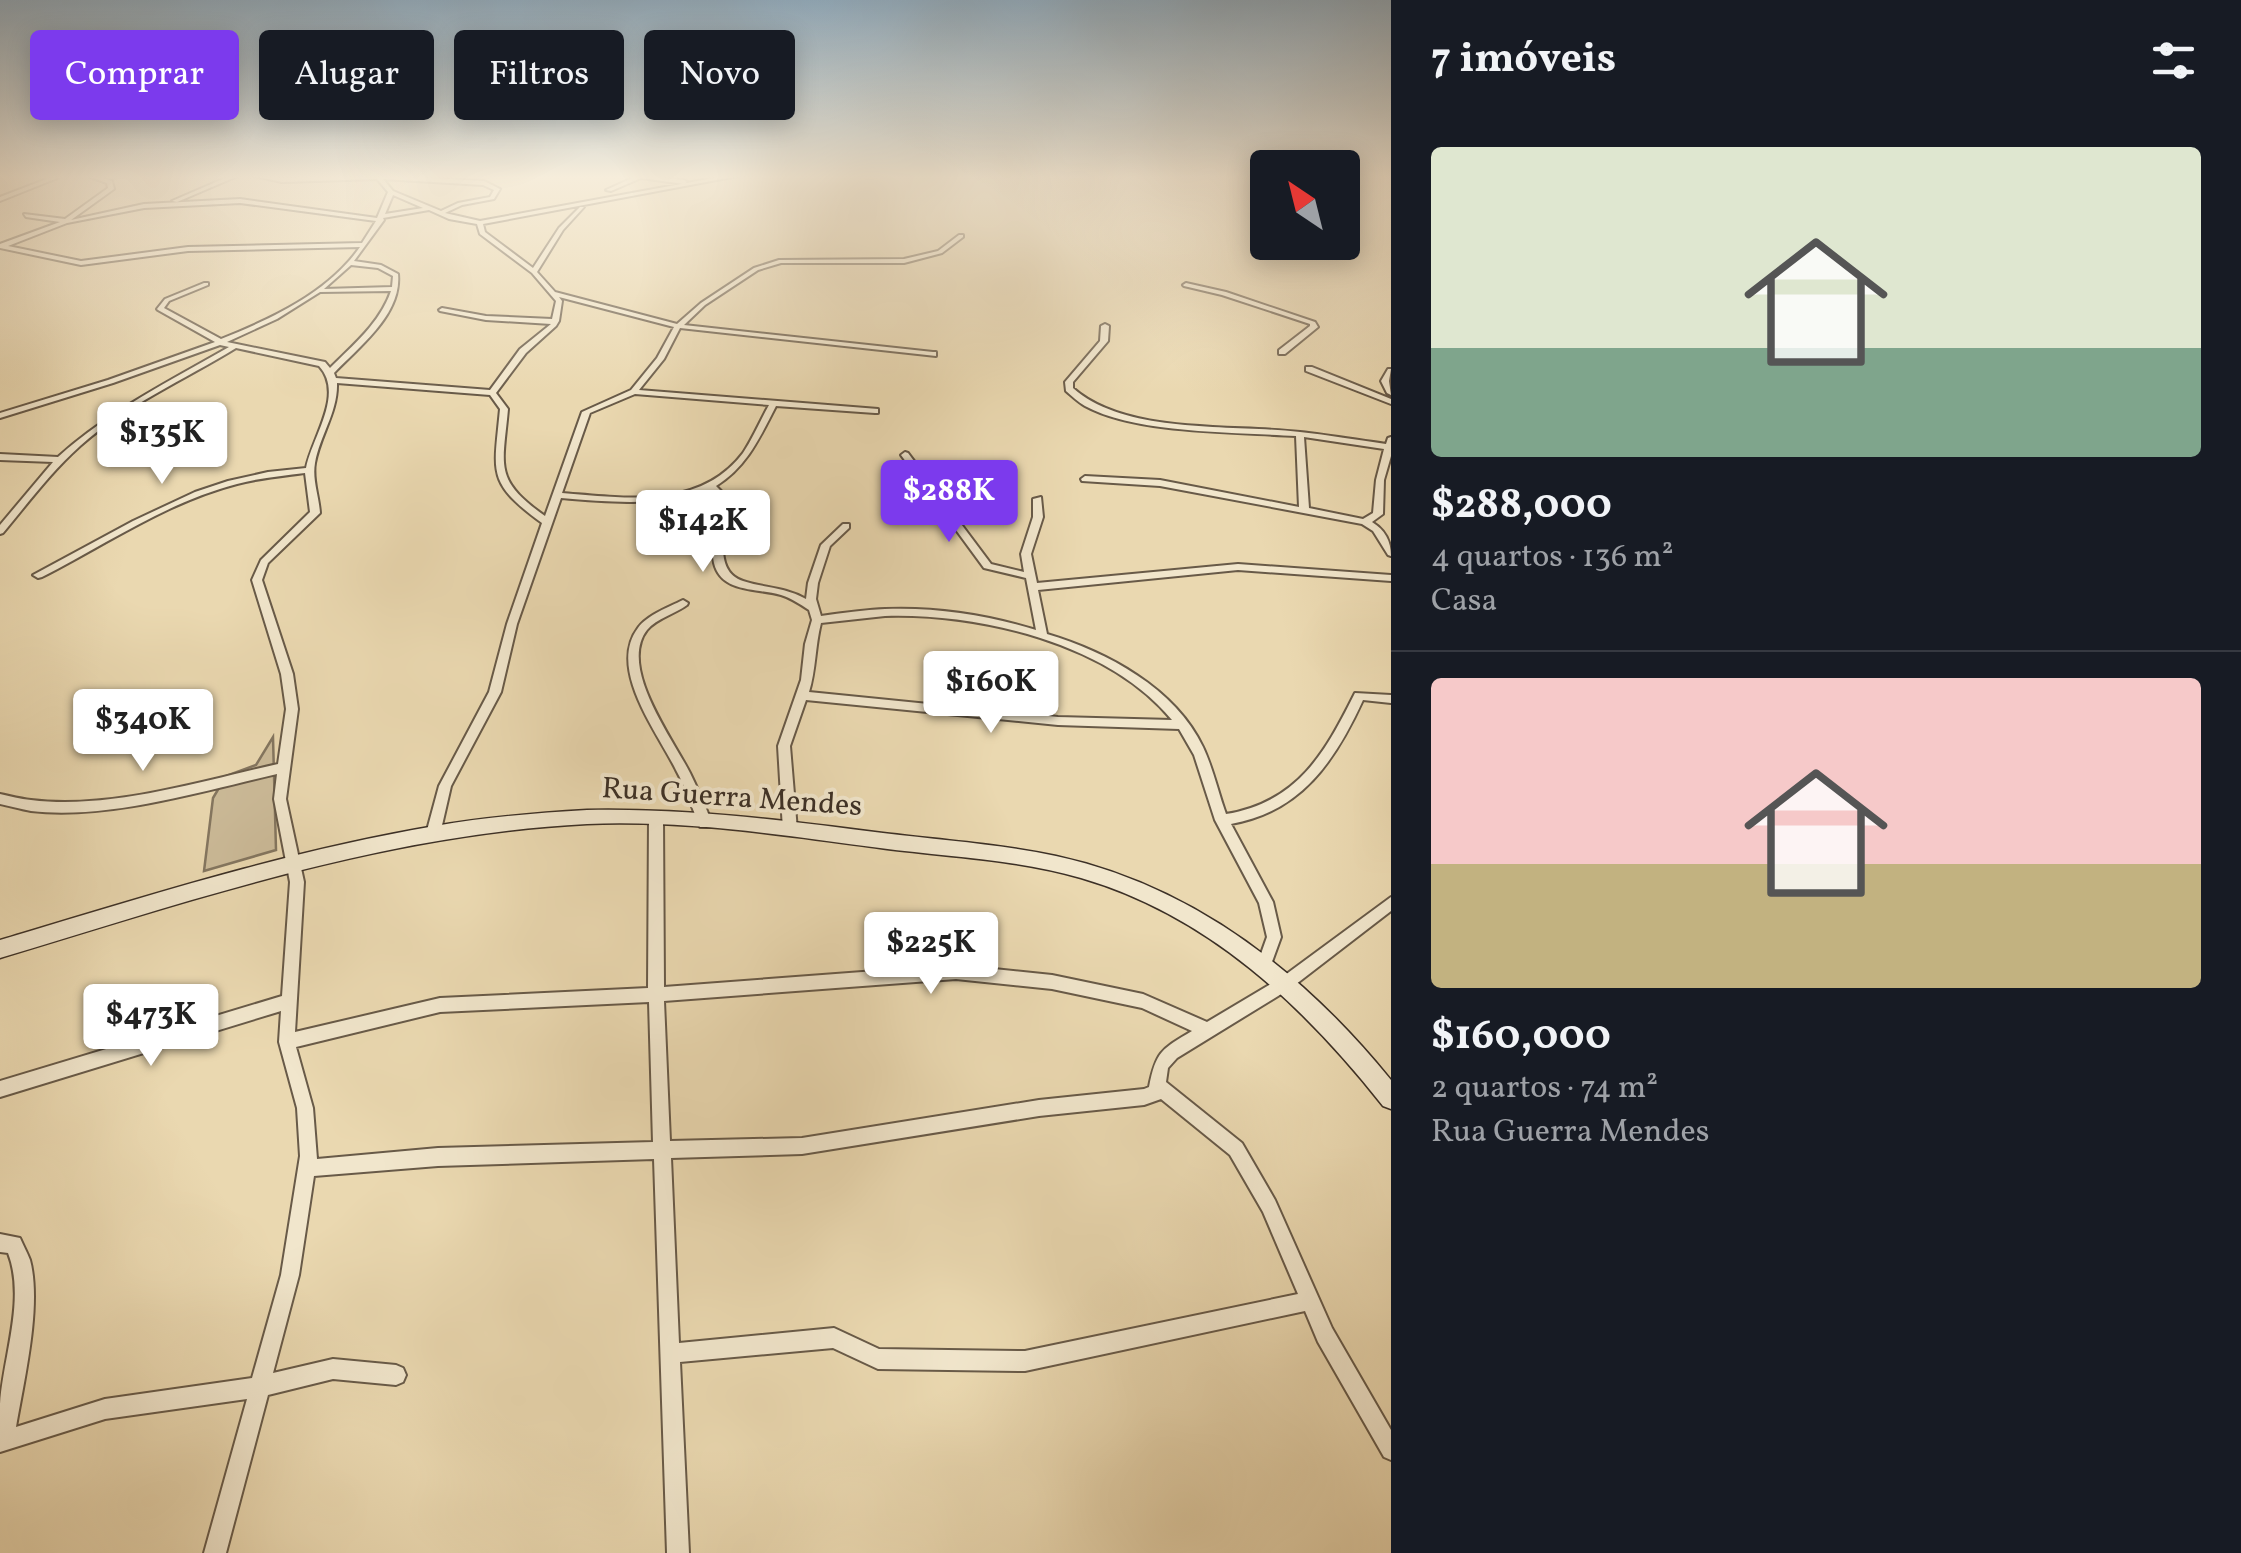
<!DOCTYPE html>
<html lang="pt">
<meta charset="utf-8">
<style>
body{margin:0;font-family:Vollkorn,serif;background:#242831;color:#f1f3f6;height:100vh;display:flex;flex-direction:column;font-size:38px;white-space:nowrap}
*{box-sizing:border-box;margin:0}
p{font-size:32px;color:#9ea1a6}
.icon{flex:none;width:55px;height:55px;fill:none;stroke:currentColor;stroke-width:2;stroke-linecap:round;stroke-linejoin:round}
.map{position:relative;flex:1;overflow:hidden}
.side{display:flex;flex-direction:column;background:#171b24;width:850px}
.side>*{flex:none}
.hud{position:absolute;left:30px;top:30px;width:950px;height:90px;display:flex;gap:20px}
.needle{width:65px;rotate:325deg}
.tools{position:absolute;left:1250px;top:150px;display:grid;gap:20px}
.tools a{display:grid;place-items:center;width:110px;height:110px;border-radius:10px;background:#171b24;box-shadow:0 5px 25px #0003;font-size:50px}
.price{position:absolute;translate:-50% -85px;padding:0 22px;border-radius:10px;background:#fff;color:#222;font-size:32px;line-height:65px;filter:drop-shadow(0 2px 5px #0008)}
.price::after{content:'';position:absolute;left:50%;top:60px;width:30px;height:22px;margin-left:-15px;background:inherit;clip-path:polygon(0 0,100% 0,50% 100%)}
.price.active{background:#7c3aed;color:#fff}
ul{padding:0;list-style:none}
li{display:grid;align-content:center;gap:20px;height:530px;padding:0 40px}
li+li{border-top:2px solid #363941}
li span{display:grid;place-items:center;height:310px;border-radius:10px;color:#555}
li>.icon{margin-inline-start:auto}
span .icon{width:180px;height:180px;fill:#fffc;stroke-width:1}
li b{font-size:42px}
h2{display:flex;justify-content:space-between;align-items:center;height:120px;padding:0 40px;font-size:42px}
.chip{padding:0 35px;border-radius:10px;background:#171b24;box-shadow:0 5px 25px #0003;font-size:35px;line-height:90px}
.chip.active{background:#7c3aed;color:#fff}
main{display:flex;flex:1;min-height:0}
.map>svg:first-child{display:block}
.green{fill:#cb9;stroke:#847660;stroke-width:2.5}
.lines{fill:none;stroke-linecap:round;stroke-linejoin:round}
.street-casing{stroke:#685a48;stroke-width:4}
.secondary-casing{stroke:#3c3026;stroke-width:3}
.street{fill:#f1e6cc;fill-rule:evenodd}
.secondary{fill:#f1e6cc;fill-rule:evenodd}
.labels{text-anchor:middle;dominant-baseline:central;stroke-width:8;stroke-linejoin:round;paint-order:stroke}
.street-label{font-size:30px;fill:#3c3026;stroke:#f1e6cc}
</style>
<main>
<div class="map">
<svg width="1391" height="1553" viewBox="0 0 1391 1553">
<rect width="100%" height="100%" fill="#ead8b0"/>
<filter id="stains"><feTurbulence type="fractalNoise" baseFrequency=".002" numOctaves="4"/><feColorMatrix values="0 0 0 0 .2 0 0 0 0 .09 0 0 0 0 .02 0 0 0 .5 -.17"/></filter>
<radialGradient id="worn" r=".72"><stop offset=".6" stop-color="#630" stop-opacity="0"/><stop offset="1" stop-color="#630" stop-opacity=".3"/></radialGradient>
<path class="green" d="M273 737 276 850 204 871 213 798 226 776 256 765Z"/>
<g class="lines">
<defs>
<path id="street" d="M57 175H65L0 201V197Z
M85 175H94L112 181 114 189 71 220 144 204 240 199 377 218 388 192 377 179 282 182 249 175 282 178 380 175 484 181 500 189 494 199 462 205 445 213 480 221 730 175H743L483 224 485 232 533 268 559 228 580 207H584L563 230 537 272 555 292 677 324 701 303 754 268 779 260 904 259 938 251 959 235H963V237L942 253 904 263H781L758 270 705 305 684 325 933 352H936V356L680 328 664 359 639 390 878 409V413H875L776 406C760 437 747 467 716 486L730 500C726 524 711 571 743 581 764 588 785 587 806 599L808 583 821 545 843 524H849V528L830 546 818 583 816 599 821 616C842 613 864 610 885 609 936 607 988 615 1036 630L1026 578 984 568 901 455 905 452 908 453 991 564 1024 572 1021 554 1033 517V499L1041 497 1043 517 1031 554 1037 583 1238 564 1391 575V581L1238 570 1038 590 1047 634C1107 652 1175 688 1203 747 1213 768 1218 792 1226 814 1298 802 1325 753 1355 693L1391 695V703L1363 700C1335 761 1301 812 1231 824L1273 902 1281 937 1269 970 1264 972 1259 970 1257 965 1267 937 1259 903 1215 820 1194 755 1179 729 1058 725 806 700 790 746 797 830 795 834 790 835 785 834 783 830 778 746 801 680 805 644 812 620 809 610C800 604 791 598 781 595 757 588 721 593 714 563 710 544 717 520 720 501L710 490C660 507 612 502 561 498L517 624 501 692 451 786 440 834 438 838 433 839 428 838 426 834 439 786 489 692 507 624 542 523C486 482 494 474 500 409L490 395 337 383C338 412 320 435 315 463 312 480 319 496 320 513L268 563 262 580 293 674 298 709 286 799 304 882 295 1032 440 998 648 988 649 819 651 815H661L663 819 664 987 956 965 1052 975 1143 994 1207 1022 1281 978 1391 897V911L1291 988 1177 1058 1168 1068 1166 1082 1242 1143 1275 1200 1332 1328 1391 1430V1460L1384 1457 1318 1342 1305 1311 1025 1371 878 1369 833 1348 680 1362 689 1553H667L654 1159 438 1166 314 1176 299 1275 273 1373 333 1359 396 1365 403 1368 406 1375 403 1382 396 1385 333 1379 268 1395 226 1553H204L247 1399 105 1419 0 1452C0 1436 0 1420 0 1404 3 1357 26 1299 8 1253L0 1252V1234L20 1238C23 1245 27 1252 30 1260 42 1305 24 1380 16 1427L105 1399 252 1378 281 1275 300 1156 297 1108 279 1042 281 1011 0 1097V1081L282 996 290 882 274 799 277 774C202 791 108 820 31 811 20 809 10 806 0 804V794C10 796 20 799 31 800 109 810 202 781 278 764L286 709 281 674 252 580 261 560 310 512 305 473C282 476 259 478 237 484 167 502 105 545 42 577L38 578 33 575 133 521 195 492 228 481 268 472 306 468C312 437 345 394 319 366L236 348C184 380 126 405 80 446 51 472 28 503 3 533L0 534V525L53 462 0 460V454L58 457C109 411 170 381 229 347L220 345 113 383 0 418V413L108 380 215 342 158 310 157 309 165 299 204 283H208V285L169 301 164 308 221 339C271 319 328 293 360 247L188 251 81 265 0 248V244L60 222 26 217 24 214 65 219 108 188 107 183ZM383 179 483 185 494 190 490 197 458 203 441 211 393 191ZM393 195 423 208 385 214ZM240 203 376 221 362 243 188 247 81 261 8 246 67 223 144 208ZM429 210 449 219 477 224 480 234 532 273 556 301 552 319 486 316 442 308 439 310 440 311 486 320 551 324 520 349 490 390 336 378 334 373C360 346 402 314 398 274L381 265 354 261 384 220 383 218ZM351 265 378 268 393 276 392 287 324 289ZM391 291C380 323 353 345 330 368L325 362 227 342 277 319 320 292ZM559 297 674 327 657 358 631 390 582 412 545 516C493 479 503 467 508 409L496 393 526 353 556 326 559 321 562 301ZM635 394 769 405C760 421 753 438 743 453 700 510 625 498 562 493L590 413ZM885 616C980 613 1109 643 1172 720L1058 717 809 692C816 670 815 646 821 623ZM956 979 1052 989 1142 1008 1192 1031C1162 1049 1156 1051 1149 1087L1144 1089 1039 1100 802 1138 670 1141 664 1001ZM649 1002 653 1142 438 1148 317 1159 313 1108 296 1047 440 1012ZM1161 1099 1230 1155 1263 1212 1298 1294 1025 1351 879 1349 834 1328 679 1343 671 1158 802 1154 1039 1116 1144 1105Z
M232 175H240L177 202 172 201Z
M639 175 684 180 687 182 684 184 641 178 611 191 606 190Z
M1186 283 1226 292 1315 322 1318 327 1285 354H1279V350L1310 326V324L1222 295 1184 286 1183 285Z
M1105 324 1109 326 1108 341 1073 382V388C1126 435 1232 424 1300 432 1329 435 1357 440 1386 444L1388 438 1391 437V456L1384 480 1383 514 1372 522C1385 530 1391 541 1391 556L1388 555 1373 531 1362 524 1160 486 1082 481 1081 479 1085 476 1160 480 1299 507 1296 436C1236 432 1136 434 1085 406 1078 402 1072 396 1066 391L1065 382 1100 341 1101 326ZM1304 437 1384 449 1376 480 1373 513 1363 519 1309 508Z
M1306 367H1312L1391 399V404L1306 371Z
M1388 369H1391L1389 381 1391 395 1387 393 1381 381Z
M683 600 688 603 687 605C675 614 657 618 647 630 618 667 673 739 690 773 698 789 705 806 712 823L710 827H700C692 808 686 788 676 770 658 733 607 669 638 628 647 615 669 607 683 600Z"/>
<path id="secondary" d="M587 810C687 808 784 820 883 833 941 840 999 844 1056 856 1194 886 1304 973 1391 1080V1109L1383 1106C1303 1005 1208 915 1081 878 1016 859 947 857 880 848 783 835 685 820 587 824 385 834 192 900 0 958V940C144 897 287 851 435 826 486 817 536 813 587 810Z"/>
</defs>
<use href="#street" class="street-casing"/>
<use href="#secondary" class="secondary-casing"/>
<use href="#street" class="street"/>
<use href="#secondary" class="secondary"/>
</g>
<linearGradient id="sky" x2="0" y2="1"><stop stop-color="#91acbf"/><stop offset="0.45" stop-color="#f6eddb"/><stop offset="1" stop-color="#f6eddb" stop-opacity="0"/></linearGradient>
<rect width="1391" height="393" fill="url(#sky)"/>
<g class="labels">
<g class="street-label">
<text transform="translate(732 798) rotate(4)">Rua Guerra Mendes</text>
</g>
</g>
<rect width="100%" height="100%" filter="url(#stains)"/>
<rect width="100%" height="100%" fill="url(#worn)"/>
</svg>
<div class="tools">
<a><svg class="needle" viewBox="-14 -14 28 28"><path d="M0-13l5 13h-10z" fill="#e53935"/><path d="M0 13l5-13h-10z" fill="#9ea1a6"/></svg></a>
</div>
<b class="price" style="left:162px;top:487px">$135K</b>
<b class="price active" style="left:949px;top:545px">$288K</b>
<b class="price" style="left:703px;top:575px">$142K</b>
<b class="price" style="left:991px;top:736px">$160K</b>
<b class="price" style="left:143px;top:774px">$340K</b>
<b class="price" style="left:931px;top:997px">$225K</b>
<b class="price" style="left:151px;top:1069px">$473K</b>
<div class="hud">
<a class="chip active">Comprar</a>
<a class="chip">Alugar</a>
<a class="chip">Filtros</a>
<a class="chip">Novo</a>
</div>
</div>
<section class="side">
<h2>7 imóveis<svg class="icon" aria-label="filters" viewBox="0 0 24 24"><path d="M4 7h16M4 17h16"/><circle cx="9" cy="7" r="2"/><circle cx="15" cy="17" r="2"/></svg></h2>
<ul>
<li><span style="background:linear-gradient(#dfe7d0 65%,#7fa58c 0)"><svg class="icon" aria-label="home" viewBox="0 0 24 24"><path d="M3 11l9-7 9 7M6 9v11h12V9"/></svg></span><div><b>$288,000</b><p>4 quartos · 136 m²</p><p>Casa</p></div></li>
<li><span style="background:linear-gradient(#f6c9c9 60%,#c2b280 0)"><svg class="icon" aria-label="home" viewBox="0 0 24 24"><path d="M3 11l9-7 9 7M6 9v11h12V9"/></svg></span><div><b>$160,000</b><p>2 quartos · 74 m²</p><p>Rua Guerra Mendes</p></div></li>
</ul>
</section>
</main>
